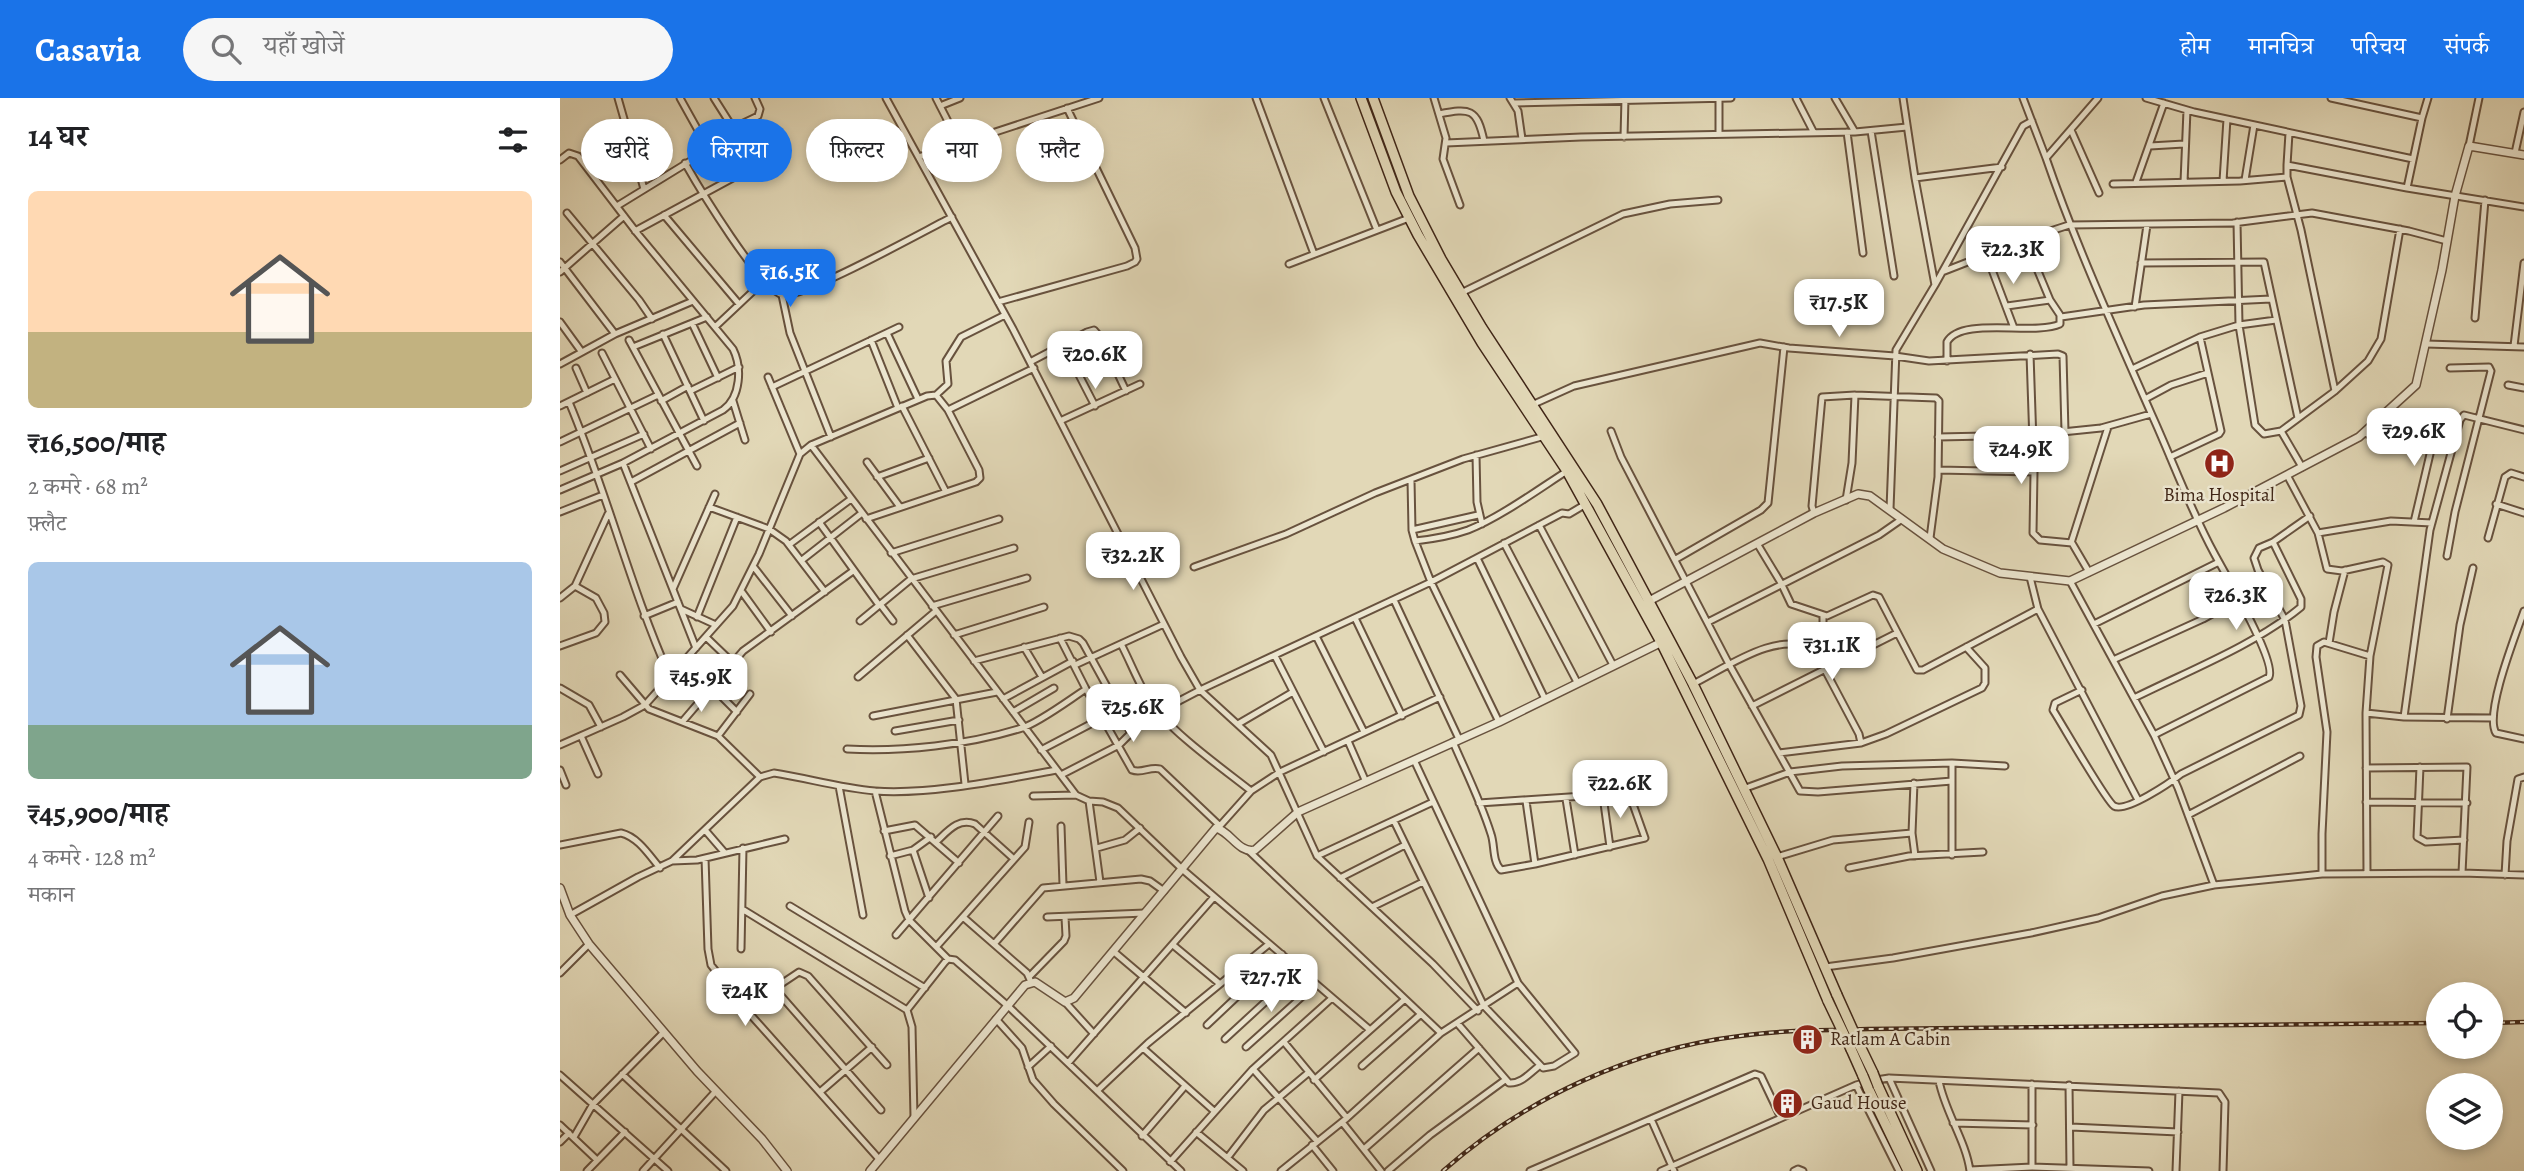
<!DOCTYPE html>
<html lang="hi">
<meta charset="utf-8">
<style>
body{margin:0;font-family:Alegreya,"Noto Serif Devanagari",serif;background:#f6f6f6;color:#202124;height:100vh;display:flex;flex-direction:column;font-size:26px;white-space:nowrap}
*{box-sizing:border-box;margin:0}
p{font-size:23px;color:#757577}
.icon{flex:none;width:38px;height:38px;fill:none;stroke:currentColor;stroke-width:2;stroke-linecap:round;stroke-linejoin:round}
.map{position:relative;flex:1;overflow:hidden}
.sheet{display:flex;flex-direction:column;background:#fff;width:560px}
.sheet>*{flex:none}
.banner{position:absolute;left:21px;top:21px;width:665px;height:63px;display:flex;gap:14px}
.tools{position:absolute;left:1866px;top:884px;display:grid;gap:14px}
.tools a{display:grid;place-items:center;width:77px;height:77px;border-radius:50%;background:#fff;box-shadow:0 4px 10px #0003;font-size:35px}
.price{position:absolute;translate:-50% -60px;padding:0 16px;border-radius:14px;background:#fff;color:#222;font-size:23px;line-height:46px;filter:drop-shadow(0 2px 4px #0008)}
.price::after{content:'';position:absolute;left:50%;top:42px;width:21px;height:16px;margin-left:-10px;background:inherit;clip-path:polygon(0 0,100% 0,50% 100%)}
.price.selected{background:#1a73e8;color:#fff}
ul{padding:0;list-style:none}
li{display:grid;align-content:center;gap:14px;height:371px;padding:0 28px}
li span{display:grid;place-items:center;height:217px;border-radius:10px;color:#555}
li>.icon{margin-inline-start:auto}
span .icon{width:126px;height:126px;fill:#fffc;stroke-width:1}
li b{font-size:30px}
h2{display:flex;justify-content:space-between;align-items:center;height:84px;padding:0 28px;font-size:30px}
.tag{padding:0 24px;border-radius:32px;background:#fff;box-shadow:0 4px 10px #0003;font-size:24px;line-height:63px}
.tag.selected{background:#1a73e8;color:#fff}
header{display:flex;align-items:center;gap:42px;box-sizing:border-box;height:98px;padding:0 35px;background:#1a73e8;color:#fff}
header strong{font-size:33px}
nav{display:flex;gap:38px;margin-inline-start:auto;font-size:24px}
.search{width:490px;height:63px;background:#f6f6f6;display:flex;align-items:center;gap:18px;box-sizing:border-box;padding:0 24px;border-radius:38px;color:#757577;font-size:26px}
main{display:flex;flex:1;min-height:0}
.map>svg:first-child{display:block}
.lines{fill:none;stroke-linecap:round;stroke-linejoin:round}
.minor-casing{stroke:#68523e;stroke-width:9}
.tertiary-casing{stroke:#68523e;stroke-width:10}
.trunk-casing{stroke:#3f2516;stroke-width:12}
.minor{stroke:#ece6d0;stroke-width:5}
.tertiary{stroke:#ece6d0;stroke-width:7}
.trunk{stroke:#e2d8b7;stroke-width:9}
.rail-casing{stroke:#3f2516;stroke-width:4.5}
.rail{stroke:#ece6d0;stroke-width:2;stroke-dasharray:5;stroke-linecap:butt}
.trunk-bridge-casing{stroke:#3f2516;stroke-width:12;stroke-linecap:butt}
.trunk-bridge{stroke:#e2d8b7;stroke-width:9}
.labels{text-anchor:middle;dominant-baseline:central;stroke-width:5;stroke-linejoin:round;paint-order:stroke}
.poi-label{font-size:19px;fill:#3f2516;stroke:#ece6d0;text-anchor:start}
</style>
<header>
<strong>Casavia</strong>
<div class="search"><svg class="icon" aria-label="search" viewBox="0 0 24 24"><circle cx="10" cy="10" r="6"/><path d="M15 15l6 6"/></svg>यहाँ खोजें</div>
<nav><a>होम</a><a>मानचित्र</a><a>परिचय</a><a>संपर्क</a></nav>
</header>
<main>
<section class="sheet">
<h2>14 घर<svg class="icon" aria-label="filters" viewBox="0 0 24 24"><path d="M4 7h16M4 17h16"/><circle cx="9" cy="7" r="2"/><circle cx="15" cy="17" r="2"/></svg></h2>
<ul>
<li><span style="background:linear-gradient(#ffd9b3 65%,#c2b280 0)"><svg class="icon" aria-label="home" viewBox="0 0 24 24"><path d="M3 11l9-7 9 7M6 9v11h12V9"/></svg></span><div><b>₹16,500/माह</b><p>2 कमरे · 68 m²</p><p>फ़्लैट</p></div></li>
<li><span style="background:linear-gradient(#a9c7e8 75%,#7fa58c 0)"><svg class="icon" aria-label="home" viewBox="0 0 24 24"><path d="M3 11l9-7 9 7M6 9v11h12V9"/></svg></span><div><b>₹45,900/माह</b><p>4 कमरे · 128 m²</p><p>मकान</p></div></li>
</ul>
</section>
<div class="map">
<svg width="1964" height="1073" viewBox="0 0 1964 1073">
<rect width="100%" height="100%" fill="#e2d8b7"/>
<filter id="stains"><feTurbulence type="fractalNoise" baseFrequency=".00286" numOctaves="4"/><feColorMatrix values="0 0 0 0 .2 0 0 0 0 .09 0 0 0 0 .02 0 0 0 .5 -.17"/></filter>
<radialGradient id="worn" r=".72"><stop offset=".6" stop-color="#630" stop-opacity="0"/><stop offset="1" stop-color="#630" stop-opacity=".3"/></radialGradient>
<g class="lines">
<defs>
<path id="minor" d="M58 0 84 91
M120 0 149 52
M326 0 453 231 621 559 640 592 711 657 757 758 873 866 918 913
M376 0 399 45
M696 0 754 156
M764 0 817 132
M874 0 886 40 883 61 900 107
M950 0 958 13 962 41
M1159 0V36
M1236 0 1254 35
M1275 0 1295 34
M1463 0 1486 60 1538 0
M1586 0 1634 14 1853 61
M1771 0 1862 20 1847 90 1964 109
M954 5 1171 0
M380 8 400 0
M879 16C910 10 917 10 924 43
M1862 20 1868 0
M173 30 198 18 200 11 195 0
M1511 32 1539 95
M1311 33 1334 178
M1287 34 1303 155
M1729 35 1727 67 1847 90
M1064 39 1065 0
M886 45 1021 39 1295 34 1347 29
M1590 48 1624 46
M1909 48 1919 0
M1955 55 1964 14
M359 59 539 0
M1486 60C1516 147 1554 231 1591 315 1612 361 1630 411 1654 455 1664 474 1717 563 1709 579L1594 637
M0 62 9 55 18 58 77 135 173 251C182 269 181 299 163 312L63 365 0 392
M125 65C138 88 201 193 223 197 242 201 366 132 392 119
M1727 67V79L1741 132 1775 293
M1355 80 1442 69
M1685 82 1694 27
M1663 83 1667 21
M1576 84 1604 5
M1624 84 1627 12
M1553 86 1680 83 1727 79
M57 108 171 38 173 30 154 0
M7 115 79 202 92 221
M104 117 179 206
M1677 124 1679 227 1695 327 1704 336 1721 333 1775 293 1808 263 1821 241 1840 131
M75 133 182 75
M1426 156 1454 230
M0 164 55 236
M1581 165 1704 164 1738 320
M729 166 849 120
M0 174 64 118
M1382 174 1472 139 1509 127 1673 125 1752 115 1849 133 1887 143
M1375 187 1463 28 1472 23
M901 195 1063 116 1110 106 1158 102
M222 197 230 235 271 339
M438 204 567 168 575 164 577 161 575 150 507 10
M1447 208 1490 202
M1575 209 1587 127
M1501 219 1584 207 1711 201
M1915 220 1925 102
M0 224 21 253
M132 225 158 280
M155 229 205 182
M327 235 358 301
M103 236 144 323
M69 242 137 368
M311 242 338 310
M503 246 535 308
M1866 246 1964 249
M1954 248 1964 165
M73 249 147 219
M42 255 91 351
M1470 256 1474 374 1473 435 1480 442 1512 445 1529 474
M1387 263V244C1401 218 1474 238 1500 226V217L1490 202 1465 142
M470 264 527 234 534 232 541 240 566 293
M0 266 55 236 133 203
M16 270 27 295
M1572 271 1640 239 1679 227 1716 222
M208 279 240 356
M1948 287 1964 290
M212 289 339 229
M130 293 179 269
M376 297 388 286 386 263 401 239 445 217
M1585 301 1611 287 1648 275
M101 303 128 288
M173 303 185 342
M9 304C47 394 70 489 110 579
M974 306 1014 288 1200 245 1229 250 1335 258 1369 263 1498 256 1503 258 1505 334
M0 308 55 281
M342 308 386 394
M388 312 474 270
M500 323 580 286
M1051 333 1061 359 1170 568 1240 693 1258 694 1392 683
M1721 333 1742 369
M1804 335 1843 348 1855 349
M1378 339 1473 337 1541 330 1591 316
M0 344 98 297
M251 347 516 697 529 703 543 704 558 710 622 771 810 932
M916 357 917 404 922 426
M1610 359 1659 336 1661 333 1640 239
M307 364 340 409
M63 365 136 550
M1378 372 1474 374
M0 373 84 336
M1727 377 1758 435 1767 471 1782 473 1823 464 1828 467 1810 558 1806 615
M317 379 369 360
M851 382 852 432 855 443 871 484 939 624
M71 384 180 325
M1286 402 1292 365 1295 297
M1936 406 1964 415
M149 409 209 431 226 443 265 494
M1330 411 1336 252 1375 187 1355 80 1343 0
M0 414 43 397
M1254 415 1252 408 1262 299 1295 297 1376 300 1379 303 1378 379 1370 440
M259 424 319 507
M1854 424 1878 322
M979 427 1053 567
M852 432 918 417
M1758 435 1831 423 1872 425
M1928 440 1945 379 1951 375 1964 379
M855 443C873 441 891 438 908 432 939 420 979 391 1007 373
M944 445 1017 584
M1511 445 1548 329
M230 446 291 401
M1198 447 1221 485 1231 506 1267 518 1313 497 1319 499 1357 572H1363L1478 511
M331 455 439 421
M1887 458 1895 414 1931 273 1929 269 1890 270
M917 460 985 601
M1116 461 1201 412 1208 405 1224 249
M242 462 302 415
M193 468 232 518
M634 469 726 436 815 395 903 361 985 338
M1470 479 1478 511 1578 702
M113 491 155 396
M182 494 211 534
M0 500 15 488 48 416
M834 502 899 641
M320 506 333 523
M372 508 467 480
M121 511 156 527
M1964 513C1956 536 1924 616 1936 635L1964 641
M84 518 118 504
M137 519 177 419
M795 520 842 618
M300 523 351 481 454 450
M1148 524 1319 437 1342 421
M1534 526 1659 464
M347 537 396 601 405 686
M394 537 484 509
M756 538 804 634
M146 539 172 564
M500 540 526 591 572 672C582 676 590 668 600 671L659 727
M1769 545 1774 514 1785 472
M561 546C571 565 579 587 591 605 611 634 662 670 691 693
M0 548 36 535 45 524 44 515 36 500 15 488
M464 549 482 579
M1255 553 1263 531V518
M715 558 764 654
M125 562 177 614
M1553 562 1643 521 1679 501
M414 563 509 538 519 541 523 545 568 627 570 636 559 647 501 677
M515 567 604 526
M60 577 89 611 158 638 200 679
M298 579 376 513
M1133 586C1166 570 1219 530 1255 553L1299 636 1301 645
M0 590 29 607 41 629
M1522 592 1495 605 1493 612C1502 626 1546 703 1554 708 1566 715 1611 684 1621 676L1739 617 1741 608 1725 522 1698 472 1694 460 1699 450 1713 444 1750 418
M1574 600C1628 573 1695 547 1741 509V501L1713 444
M443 601 513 563
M1192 608 1337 535
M453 614 494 590
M598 614 640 592 871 484 1002 415 1009 416 1026 406
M313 618 437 594
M1844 619 1932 620
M1887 621 1900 527 1913 470
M123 623 183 553 293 473
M678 626 733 594
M335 633 399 622
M21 638 38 676
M158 638 190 596
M788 643 806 684
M893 644C906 674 921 704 931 736 935 747 932 763 941 772L975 766 1085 740 1069 695 919 705
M0 647 63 619 85 607 173 508 199 456 240 356 251 347 367 298 376 297 388 312 419 372 420 380 416 384 306 421
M287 651C342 654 408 647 462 630 480 624 509 602 526 591
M481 652 542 620
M1219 655 1301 645 1326 636 1422 590 1425 585V570L1406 549
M1392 665V757
M1860 669 1857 739 1866 744 1904 742
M1806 670 1907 669 1902 775
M0 672 6 687
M1354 685 1352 735 1355 758
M279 688 303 817
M1183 691 1230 674 1282 668 1392 665 1445 668
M315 693 345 813 349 822 388 861
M473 698 516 697
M1043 698 1050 749
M1006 701 1015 757
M529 703 540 784
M966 703 975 766
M1806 704 1907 705
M1628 717 1740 658
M834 723 924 908 983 970 994 968 1015 955 958 885 854 662
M501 728 503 787
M658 730 691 693 720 674 880 599
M145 732 164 754
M324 733 355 727 399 765
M376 744C387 734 398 719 415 726L454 761
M0 747 61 735C78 739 89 757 100 770
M537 750 565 742 580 730
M353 752 369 800
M690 754 881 935
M330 758 353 752 371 739
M757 758 873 704
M1217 759 1273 742 1352 735
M145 760 148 851 151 867 189 915 319 1061
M112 763 137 762 225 741
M1289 770 1349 758 1423 754
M1807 775 1806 615 1844 619 1870 432 1900 322 1904 317 1964 332
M1762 776V736L1767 634 1756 559 1757 548 1764 544 1810 558
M1945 777 1947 743 1958 681 1964 679
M780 780 845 747
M1654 787 1762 776 1902 775 1964 777
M230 808 365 890
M812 809 863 784
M182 811 347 912 352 929 354 1019
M10 817 78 779 112 763 200 679 214 675C247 680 280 690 315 693 369 697 442 682 497 672
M403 819 467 875 471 884
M487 819 585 815
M336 837 438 718
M434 846 483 790 581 781 590 783 604 793
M613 847 660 886
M377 848 465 749 469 724
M181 851 183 750
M553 853 626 915
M1265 869 1333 860 1471 835 1538 820 1602 798 1654 787 1618 690 1594 637 1510 483
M0 875 29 846
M470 878 504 843 506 838 505 819
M208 883 321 1012
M215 890 239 874 248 878 327 967
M505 904 534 936
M347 912 385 864 388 861 395 862 448 908 621 1073
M436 921 462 950 473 982 494 1006 563 1073
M898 926 949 985C961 986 970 975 979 968
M647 927 722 856
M665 941 740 872
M724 944 787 1020
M686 949 756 886
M583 950 654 1013
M508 965 654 799
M802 968 861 916
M468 969 491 948
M693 971 757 1043
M62 976 166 1073
M0 977 108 1073
M1329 980 1371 1073
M754 982 845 901
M1316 982 1329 980 1659 995 1665 1004 1663 1073
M1379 983C1385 1014 1406 1043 1410 1073
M1472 986V1069L1589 1073
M1296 987 1339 1073
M1509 987 1510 1070
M537 993 588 945 709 846
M260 994 312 949
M1091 1021 1114 1073
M782 1024 821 1073
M1393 1025 1473 1027
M0 1027 37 1062
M1511 1029 1618 1034
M636 1034 683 1073
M582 1038 625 988
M14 1039 33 1006 104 934
M0 1044 9 1035
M752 1047 773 1073
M804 1051 919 950
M668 1059 704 1012 748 975
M610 1064 693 971 772 900
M1410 1072 1472 1069
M27 1073 65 1034
M83 1073 156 993
M721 1073 787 1020 881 935 958 885
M828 1073 870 1037 945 982
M970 1073 1195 976 1201 978 1221 1020
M1101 1073 1296 987 1307 984
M1234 1073 1238 1071 1243 1073
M1616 1073 1619 993"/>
<path id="tertiary" d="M1089 503 1254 415 1298 396 1310 398 1383 451 1440 475 1510 483 1664 410 1799 339 1856 287 1882 172 1895 98 1909 48 1964 57
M0 790 10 817 29 846 137 973 202 1041 227 1073
M310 1073 465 887 475 884 505 904 514 900 656 730C670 733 679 756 695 752L738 714 939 624 1106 542"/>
<path id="trunk" d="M801 0 836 94 858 137 922 245 1007 373 1101 544 1208 761 1268 903
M813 0 849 98 881 161 922 230 1037 406 1133 586 1217 759 1277 897
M1300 948 1313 975
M1291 951 1303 978
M1318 988 1357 1073
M1308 990 1348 1073"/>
</defs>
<use href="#minor" class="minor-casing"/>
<use href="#tertiary" class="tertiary-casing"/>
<use href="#trunk" class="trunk-casing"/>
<use href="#minor" class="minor"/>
<use href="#tertiary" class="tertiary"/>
<use href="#trunk" class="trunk"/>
<defs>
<path id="rail" d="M1930 925 1964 924
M883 1073C964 1001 1072 951 1180 938 1223 932 1265 932 1308 931L1878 925"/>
</defs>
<use href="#rail" class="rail-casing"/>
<use href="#rail" class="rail"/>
<defs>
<path id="trunk-bridge" d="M1277 897 1300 948
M1268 903 1291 951
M1313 975 1318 988
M1303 978 1308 990"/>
</defs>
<use href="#trunk-bridge" class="trunk-bridge-casing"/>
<use href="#trunk-bridge" class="trunk-bridge"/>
</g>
<defs>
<symbol id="hospital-disc" viewBox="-11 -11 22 22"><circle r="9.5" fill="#8f2418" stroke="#ece6d0"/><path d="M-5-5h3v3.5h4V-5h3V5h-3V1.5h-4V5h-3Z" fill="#fff"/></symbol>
<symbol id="building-disc" viewBox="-11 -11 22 22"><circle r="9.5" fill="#8f2418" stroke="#ece6d0"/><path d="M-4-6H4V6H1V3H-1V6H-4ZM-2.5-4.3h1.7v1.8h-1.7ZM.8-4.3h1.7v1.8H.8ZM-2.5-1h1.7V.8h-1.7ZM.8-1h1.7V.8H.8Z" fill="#fff"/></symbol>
</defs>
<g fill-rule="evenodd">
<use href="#hospital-disc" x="1642" y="348" width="35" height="35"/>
<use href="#building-disc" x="1230" y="924" width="35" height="35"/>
<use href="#building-disc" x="1210" y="988" width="35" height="35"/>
</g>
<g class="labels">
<g class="poi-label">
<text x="1659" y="397" text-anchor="middle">Bima Hospital</text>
<text x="1270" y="941">Ratlam A Cabin</text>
<text x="1251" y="1005">Gaud House</text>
</g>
</g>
<rect width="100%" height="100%" filter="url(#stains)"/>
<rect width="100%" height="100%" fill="url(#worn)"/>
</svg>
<div class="tools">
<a><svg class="icon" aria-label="locate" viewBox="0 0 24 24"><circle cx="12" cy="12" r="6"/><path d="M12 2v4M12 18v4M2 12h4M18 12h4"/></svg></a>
<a><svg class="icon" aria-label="layers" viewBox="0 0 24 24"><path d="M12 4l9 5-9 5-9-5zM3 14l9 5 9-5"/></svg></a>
</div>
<b class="price" style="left:1453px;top:188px">₹22.3K</b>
<b class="price selected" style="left:230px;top:211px">₹16.5K</b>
<b class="price" style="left:1279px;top:241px">₹17.5K</b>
<b class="price" style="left:535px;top:293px">₹20.6K</b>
<b class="price" style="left:1854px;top:370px">₹29.6K</b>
<b class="price" style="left:1461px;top:388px">₹24.9K</b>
<b class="price" style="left:573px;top:494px">₹32.2K</b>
<b class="price" style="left:1676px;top:534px">₹26.3K</b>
<b class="price" style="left:1272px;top:584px">₹31.1K</b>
<b class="price" style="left:141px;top:616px">₹45.9K</b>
<b class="price" style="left:573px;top:646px">₹25.6K</b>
<b class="price" style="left:1060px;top:722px">₹22.6K</b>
<b class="price" style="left:711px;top:916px">₹27.7K</b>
<b class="price" style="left:185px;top:930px">₹24K</b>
<div class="banner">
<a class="tag">खरीदें</a>
<a class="tag selected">किराया</a>
<a class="tag">फ़िल्टर</a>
<a class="tag">नया</a>
<a class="tag">फ़्लैट</a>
</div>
</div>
</main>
